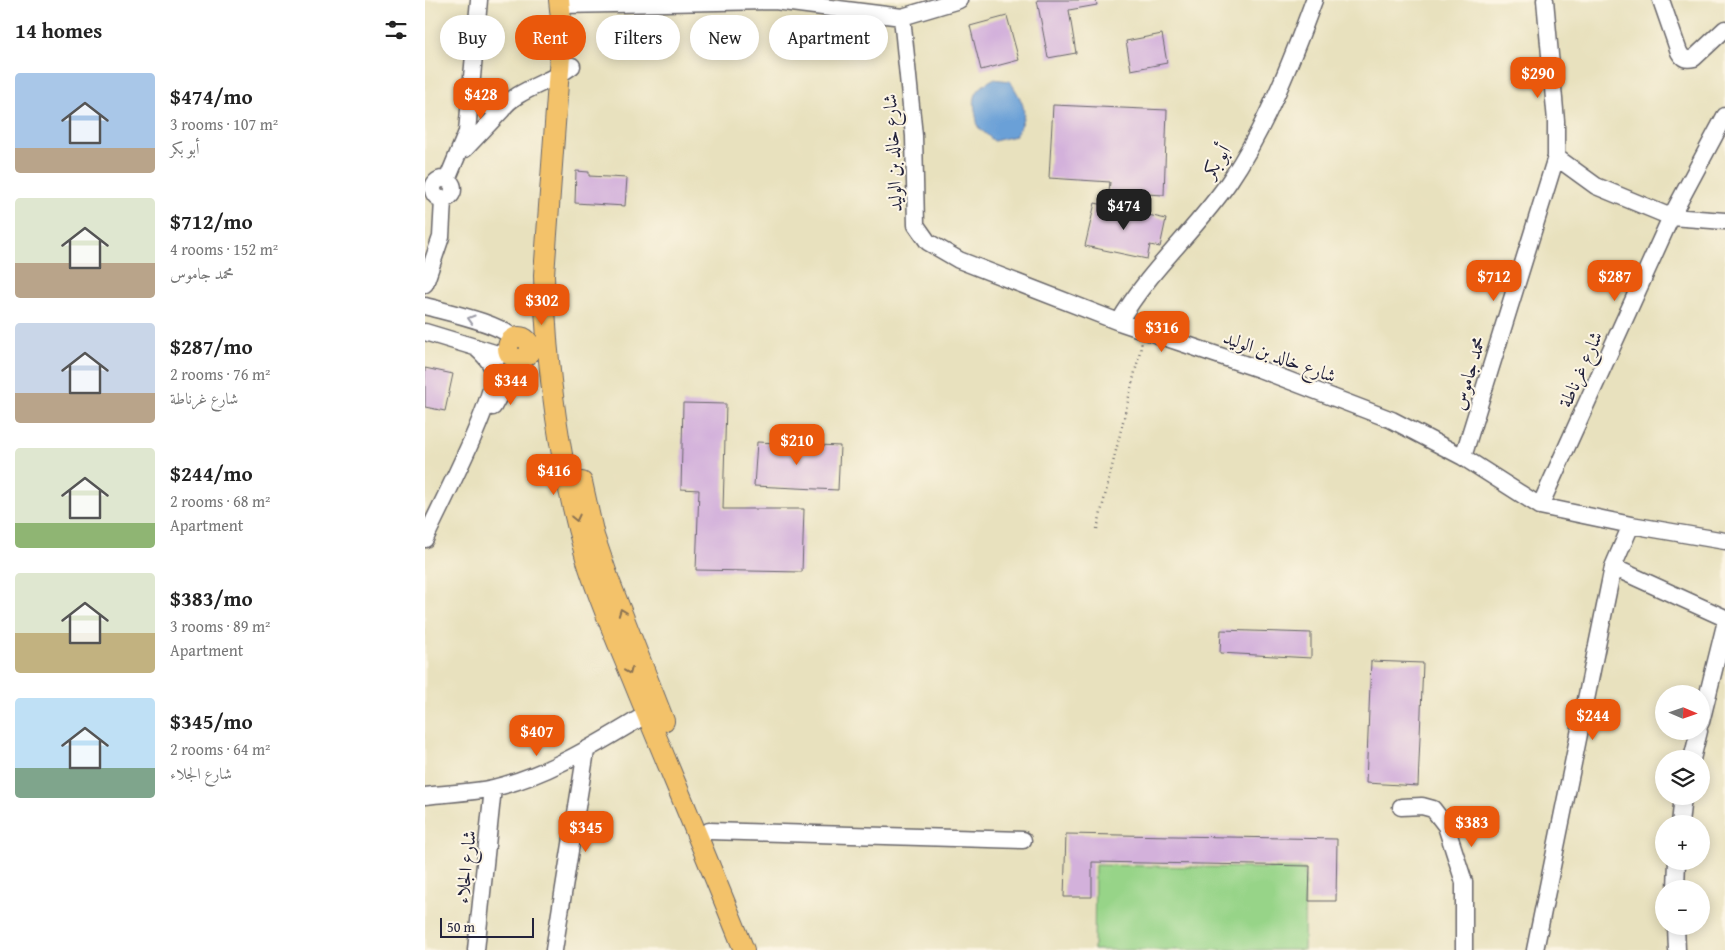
<!DOCTYPE html>
<meta charset="utf-8">
<style>
body{margin:0;font-family:"Gentium Book Plus",Amiri,serif;background:#f6f6f6;color:#222;height:100vh;display:flex;flex-direction:column;font-size:19px;white-space:nowrap}
*{box-sizing:border-box;margin:0}
p{font-size:16px;color:#767676}
.icon{flex:none;width:28px;height:28px;fill:none;stroke:currentColor;stroke-width:2;stroke-linecap:round;stroke-linejoin:round}
.map{position:relative;flex:1;overflow:hidden}
.panel{display:flex;flex-direction:column;background:#fff;width:425px}
.panel>*{flex:none}
.hud{position:absolute;left:15px;top:15px;width:475px;height:45px;display:flex;gap:10px}
.needle{width:32px;rotate:92deg}
.controls{position:absolute;left:1230px;top:685px;display:grid;gap:10px}
.controls a{display:grid;place-items:center;width:55px;height:55px;border-radius:50%;background:#fff;box-shadow:0 2px 12px #0003;font-size:25px}
.scale{position:absolute;left:15px;bottom:12px;width:94px;box-sizing:border-box;padding-left:5px;border:2px solid #22223b;border-top:0;font-size:14px;line-height:18px;white-space:nowrap;color:#22223b;-webkit-text-stroke:4px #fcf5e5;paint-order:stroke}
.price{position:absolute;translate:-50% -42px;padding:0 11px;border-radius:10px;background:#ea580c;color:#fff;font-size:16px;line-height:32px;filter:drop-shadow(0 1px 2px #0008)}
.price::after{content:'';position:absolute;left:50%;top:30px;width:15px;height:11px;margin-left:-8px;background:inherit;clip-path:polygon(0 0,100% 0,50% 100%)}
.price.current{background:#222;color:#fff}
ul{padding:0;list-style:none}
li{display:flex;align-items:center;gap:15px;height:125px;padding:0 15px}
li span{display:grid;place-items:center;flex:none;width:140px;height:100px;border-radius:5px;color:#555}
li>.icon{margin-inline-start:auto}
span .icon{width:60px;height:60px;fill:#fffc;stroke-width:1}
li b{font-size:21px}
h2{display:flex;justify-content:space-between;align-items:center;height:60px;padding:0 15px;font-size:21px}
.pill{padding:0 18px;border-radius:22px;background:#fff;box-shadow:0 2px 12px #0003;font-size:18px;line-height:45px}
.pill.current{background:#ea580c;color:#fff}
main{display:flex;flex:1;min-height:0}
.map>svg:first-child{display:block}
.green{fill:#97d488;stroke:#5c7b62}
.water{fill:#6ba0d7;stroke:#466189}
.building{fill:#d3b1db}
.lines{fill:none;stroke-linecap:round;stroke-linejoin:round}
.minor-casing{stroke:#676569;stroke-width:19}
.major-casing{stroke:#676569;stroke-width:22}
.path{stroke:#676569;stroke-width:2.5;stroke-dasharray:1 4;stroke-linecap:butt}
.minor{stroke:#fff;stroke-width:16}
.major{stroke:#f3c26a;stroke-width:20}
.oneway{stroke:#9c9ca7}
.oneway2{stroke:#8a7252}
.labels{text-anchor:middle;dominant-baseline:central;stroke-width:4;stroke-linejoin:round;paint-order:stroke}
.street-label{font-size:19px;fill:#22223b;stroke:#fcf5e5}
</style>
<main>
<section class="panel">
<h2>14 homes<svg class="icon" aria-label="filters" viewBox="0 0 24 24"><path d="M4 7h16M4 17h16"/><circle cx="9" cy="7" r="2"/><circle cx="15" cy="17" r="2"/></svg></h2>
<ul>
<li><span style="background:linear-gradient(#a9c7e8 75%,#b9a48a 0)"><svg class="icon" aria-label="home" viewBox="0 0 24 24"><path d="M3 11l9-7 9 7M6 9v11h12V9"/></svg></span><div><b>$474/mo</b><p>3 rooms · 107 m²</p><p>أبو بكر</p></div></li>
<li><span style="background:linear-gradient(#dfe7d0 65%,#b9a48a 0)"><svg class="icon" aria-label="home" viewBox="0 0 24 24"><path d="M3 11l9-7 9 7M6 9v11h12V9"/></svg></span><div><b>$712/mo</b><p>4 rooms · 152 m²</p><p>محمد جاموس</p></div></li>
<li><span style="background:linear-gradient(#c9d6e8 70%,#b9a48a 0)"><svg class="icon" aria-label="home" viewBox="0 0 24 24"><path d="M3 11l9-7 9 7M6 9v11h12V9"/></svg></span><div><b>$287/mo</b><p>2 rooms · 76 m²</p><p>شارع غرناطة</p></div></li>
<li><span style="background:linear-gradient(#dfe7d0 75%,#8fb573 0)"><svg class="icon" aria-label="home" viewBox="0 0 24 24"><path d="M3 11l9-7 9 7M6 9v11h12V9"/></svg></span><div><b>$244/mo</b><p>2 rooms · 68 m²</p><p>Apartment</p></div></li>
<li><span style="background:linear-gradient(#dfe7d0 60%,#c2b280 0)"><svg class="icon" aria-label="home" viewBox="0 0 24 24"><path d="M3 11l9-7 9 7M6 9v11h12V9"/></svg></span><div><b>$383/mo</b><p>3 rooms · 89 m²</p><p>Apartment</p></div></li>
<li><span style="background:linear-gradient(#bfe0f5 70%,#7fa58c 0)"><svg class="icon" aria-label="home" viewBox="0 0 24 24"><path d="M3 11l9-7 9 7M6 9v11h12V9"/></svg></span><div><b>$345/mo</b><p>2 rooms · 64 m²</p><p>شارع الجلاء</p></div></li>
</ul>
</section>
<div class="map">
<svg width="1300" height="950" viewBox="0 0 1300 950">
<rect width="100%" height="100%" fill="#fcf5e5"/>
<filter id="ink" filterUnits="userSpaceOnUse"><feTurbulence type="fractalNoise" baseFrequency=".02" numOctaves="2"/><feDisplacementMap in="SourceGraphic" scale="10" xChannelSelector="R" yChannelSelector="G"/><feConvolveMatrix kernelMatrix="1 2 1 2 8 2 1 2 1" color-interpolation-filters="sRGB"/></filter>
<filter id="wash" filterUnits="userSpaceOnUse"><feTurbulence type="fractalNoise" baseFrequency=".0096" numOctaves="4" result="noise"/><feDisplacementMap in="SourceGraphic" scale="20" xChannelSelector="R" yChannelSelector="G"/><feGaussianBlur stdDeviation="1.12" result="paint"/><feColorMatrix in="noise" values="0 0 0 0 0 0 0 0 0 0 0 0 0 0 0 0 0 1.4 0 .05"/><feComposite in="paint" operator="in"/></filter>
<g filter="url(#wash)">
<rect width="100%" height="100%" fill="#e8e1be"/>
<path class="green" d="M670 865 880 869 879 950H669Z"/>
<path class="water" d="M568 79 585 81C599 104 605 112 590 136L569 141 553 127C549 102 543 93 568 79Z"/>
<g id="blocks">
<path class="building" d="M612 0H671L672 5 644 10 651 53 623 58Z
M582 16 594 60 556 70 545 26Z
M737 34 742 63 706 70 701 41Z
M628 105 742 110 739 195 684 192 685 182 624 178Z
M151 171 164 172V176L202 178 200 206 150 203Z
M670 203 741 219 735 247 725 245 722 259 660 246Z
M0 368 28 374 20 411 0 407Z
M258 403 301 404 298 509H379L377 572 271 570 274 490 256 489Z
M332 442 415 446 413 490 329 486Z
M796 630 886 633V658L795 653Z
M946 661 998 663 993 786 941 783Z
M641 834 912 839 911 901H884L885 866 667 862V897H639Z"/>
</g>
</g>
<g filter="url(#ink)">
<use href="#blocks" fill-opacity="0" stroke="#676569" stroke-width="1"/>
<g class="lines">
<defs>
<path id="minor" d="M1120 0 1131 121V157L1171 186 1246 217 1300 221
M1236 0 1254 52C1258 59 1261 60 1269 58L1300 29
M136 5 350 1 477 17 534 0
M477 17 489 136 491 225 503 242 534 260 694 322 834 369 967 420 1038 457 1115 506 1206 525 1300 541
M47 87C55 103 64 113 82 103
M40 149 77 110C88 91 127 82 147 66
M8 189a10 10 0 1 1 20 0a10 10 0 1 1-20 0Z
M22 180 42 132 54 0
M0 284 16 237 18 200
M0 306C21 312 75 323 88 338
M694 322C724 270 770 231 804 182 840 129 867 60 889 0
M0 332 76 355 84 352
M68 407 94 359
M1038 457 1131 157
M1115 506 1246 217 1300 116
M0 539C14 508 71 400 68 372 67 362 57 353 50 347
M1188 567 1300 618
M1276 722 1300 625
M1267 759 1274 731
M0 796C22 793 46 793 68 788 124 775 173 743 222 714
M976 807 997 806 1008 809 1021 826 1039 882V950
M1255 824 1258 796
M284 831 598 840
M1251 889 1252 861
M1251 926 1252 950
M51 950 68 788
M129 950 161 751
M1110 950 1188 567 1206 525"/>
<path id="major" d="M134 0 137 28 119 275C120 365 136 472 161 558 175 605 196 650 214 695 249 780 285 865 319 950
M83 348a11 11 0 1 1 22 0a11 11 0 1 1-22 0Z
M157 482 169 536 184 580 239 721"/>
</defs>
<use href="#minor" class="minor-casing"/>
<use href="#major" class="major-casing"/>
<path class="path" d="M672 529 717 343"/>
<use href="#minor" class="minor"/>
<use href="#major" class="major"/>
</g>
<defs><path id="oneway-chevron" d="M-2-3.5L2.5 0L-2 3.5" fill="none" stroke-width="1.6" stroke-linecap="round" stroke-linejoin="round" transform="scale(1.25)"/></defs>
<use class="oneway" href="#oneway-chevron" transform="translate(46 319) rotate(-163)"/>
<g class="oneway2">
<use href="#oneway-chevron" transform="translate(151 518) rotate(77)"/>
<use href="#oneway-chevron" transform="translate(197 612) rotate(-111)"/>
<use href="#oneway-chevron" transform="translate(204 671) rotate(68)"/>
</g>
</g>
<g class="labels">
<g class="street-label">
<text transform="translate(467 153) rotate(-93)">شارع خالد بن الوليد</text>
<text transform="translate(791 161) rotate(-57)">أبو بكر</text>
<text transform="translate(855 356) rotate(20)">شارع خالد بن الوليد</text>
<text transform="translate(1155 369) rotate(-66)">شارع غرناطة</text>
<text transform="translate(1043 373) rotate(-73)">محمد جاموس</text>
<text transform="translate(40 867) rotate(-84)">شارع الجلاء</text>
</g>
</g>
</svg>
<div class="controls">
<a><svg class="needle" viewBox="-14 -14 28 28"><path d="M0-13l5 13h-10z" fill="#e53935"/><path d="M0 13l5-13h-10z" fill="#767676"/></svg></a>
<a><svg class="icon" aria-label="layers" viewBox="0 0 24 24"><path d="M12 4l9 5-9 5-9-5zM3 14l9 5 9-5"/></svg></a>
<a>+</a>
<a>−</a>
</div>
<div class="scale">50 m</div>
<b class="price" style="left:1113px;top:99px">$290</b>
<b class="price" style="left:56px;top:120px">$428</b>
<b class="price current" style="left:699px;top:231px">$474</b>
<b class="price" style="left:1069px;top:302px">$712</b>
<b class="price" style="left:1190px;top:302px">$287</b>
<b class="price" style="left:117px;top:326px">$302</b>
<b class="price" style="left:737px;top:353px">$316</b>
<b class="price" style="left:86px;top:406px">$344</b>
<b class="price" style="left:372px;top:466px">$210</b>
<b class="price" style="left:129px;top:496px">$416</b>
<b class="price" style="left:1168px;top:741px">$244</b>
<b class="price" style="left:112px;top:757px">$407</b>
<b class="price" style="left:1047px;top:848px">$383</b>
<b class="price" style="left:161px;top:853px">$345</b>
<div class="hud">
<a class="pill">Buy</a>
<a class="pill current">Rent</a>
<a class="pill">Filters</a>
<a class="pill">New</a>
<a class="pill">Apartment</a>
</div>
</div>
</main>
